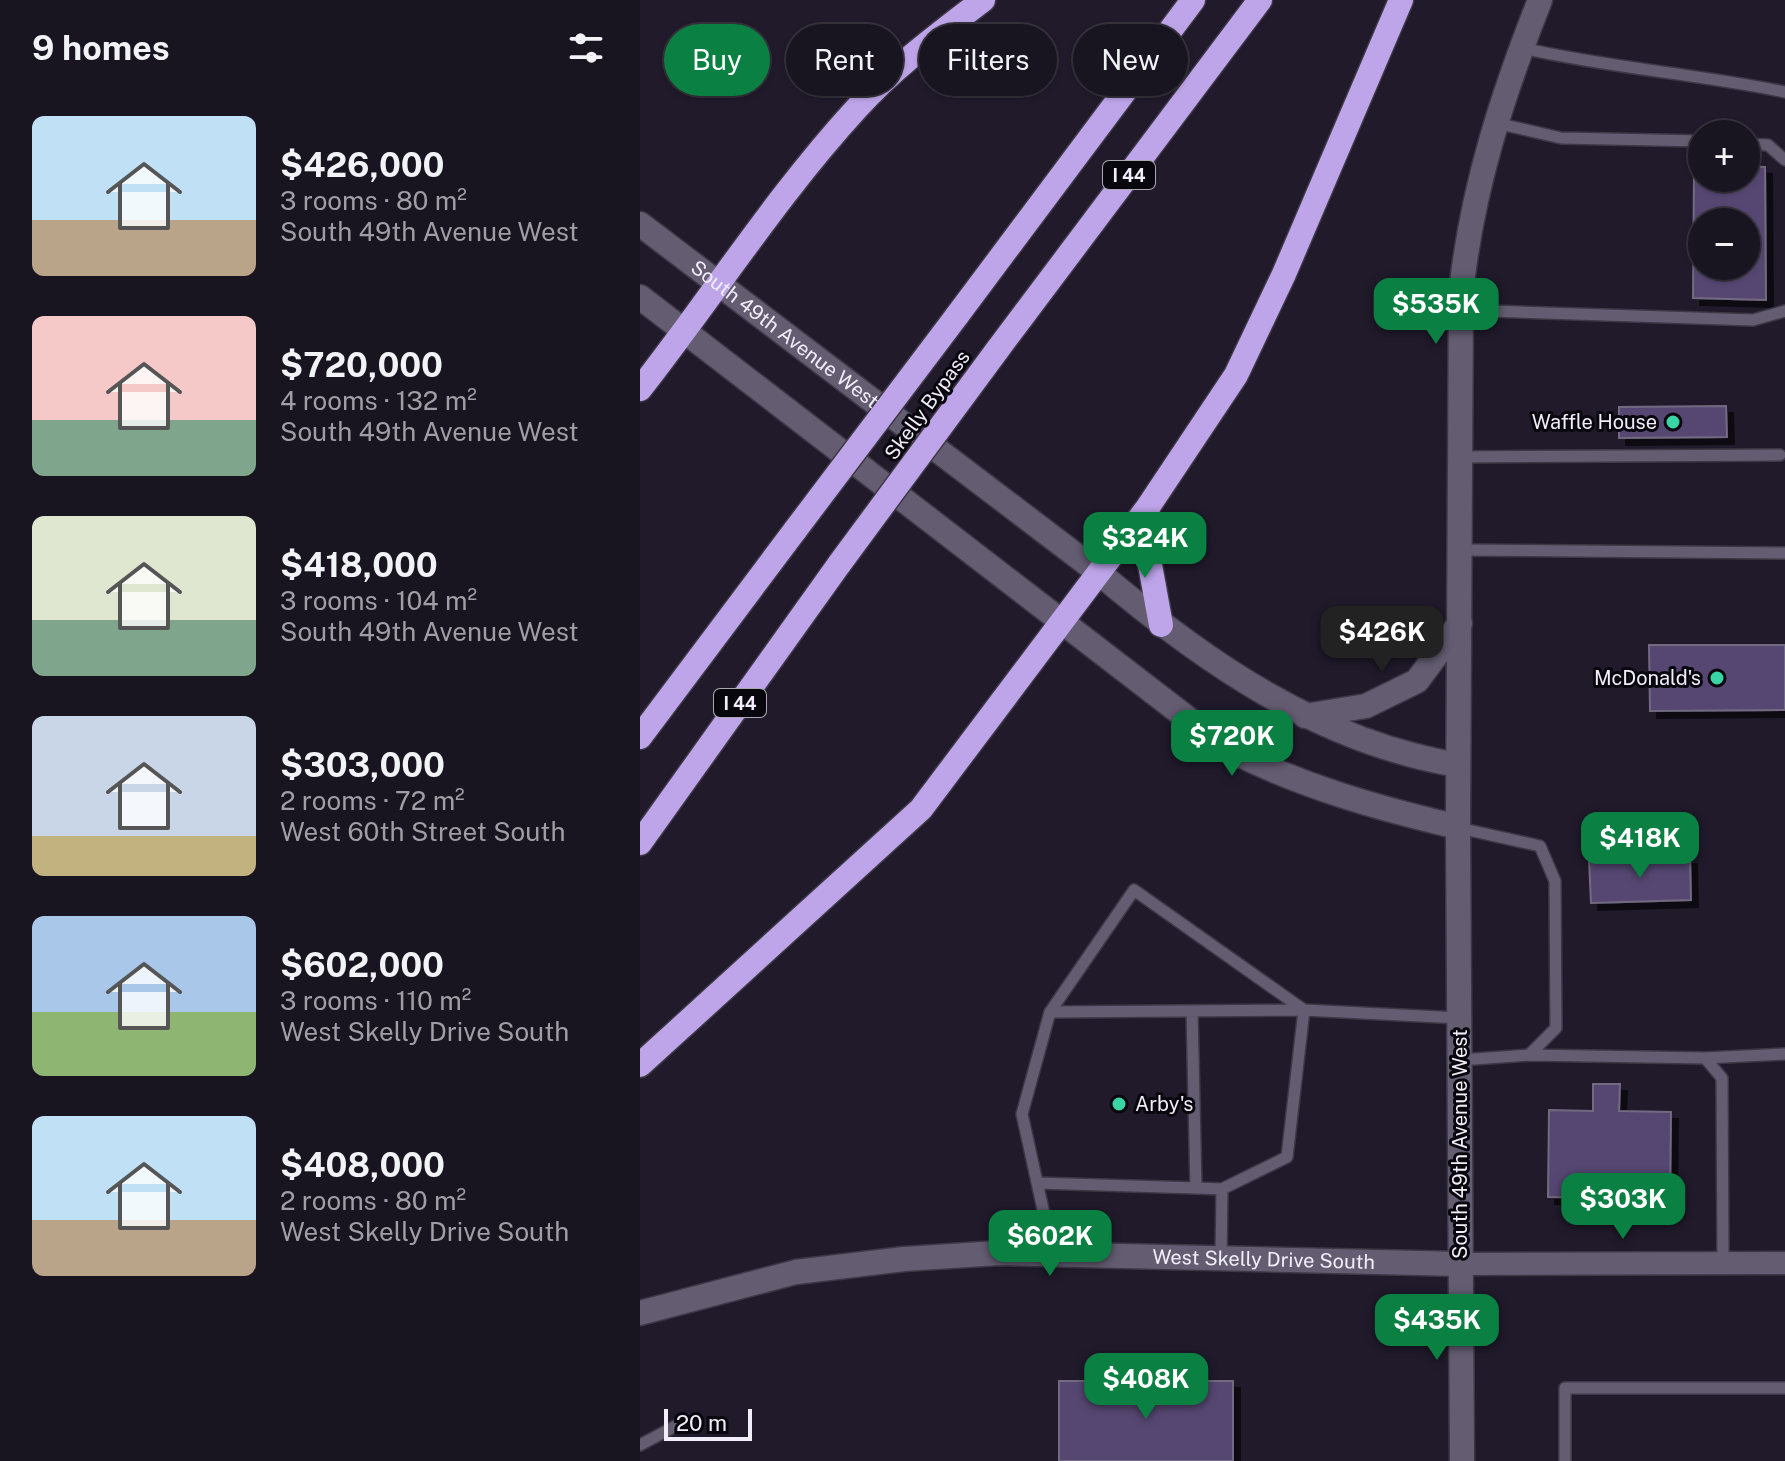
<!DOCTYPE html>
<meta charset="utf-8">
<style>
body{margin:0;font-family:"Public Sans",sans-serif;background:#211d29;color:#f1f3f6;height:100vh;display:flex;flex-direction:column;font-size:30px;white-space:nowrap}
*{box-sizing:border-box;margin:0}
p{font-size:26px;color:#9f9ea5}
.icon{flex:none;width:44px;height:44px;fill:none;stroke:currentColor;stroke-width:2;stroke-linecap:round;stroke-linejoin:round}
.map{position:relative;flex:1;overflow:hidden}
.details{display:flex;flex-direction:column;background:#181420;width:640px}
.details>*{flex:none}
.top-card{position:absolute;left:24px;top:24px;width:760px;height:72px;display:flex;gap:16px}
.fabs{position:absolute;left:1048px;top:120px;display:grid;gap:16px}
.fabs a{display:grid;place-items:center;width:72px;height:72px;border-radius:50%;background:#181420;box-shadow:0 2px 6px #0004,0 0 0 2px #36333e;font-size:40px}
.scale{position:absolute;left:24px;bottom:20px;width:88px;box-sizing:border-box;padding-left:8px;border:4px solid #f1edf9;border-top:0;font-size:22px;line-height:28px;white-space:nowrap;color:#f1edf9;-webkit-text-stroke:6px #09070e;paint-order:stroke}
.price{position:absolute;translate:-50% -68px;padding:0 18px;border-radius:16px;background:#0b8043;color:#fff;font-size:26px;line-height:52px;filter:drop-shadow(0 2px 4px #0008)}
.price::after{content:'';position:absolute;left:50%;top:48px;width:24px;height:18px;margin-left:-12px;background:inherit;clip-path:polygon(0 0,100% 0,50% 100%)}
.price.active{background:#222;color:#fff}
ul{padding:0;list-style:none}
li{display:flex;align-items:center;gap:24px;height:200px;padding:0 32px}
li span{display:grid;place-items:center;flex:none;width:224px;height:160px;border-radius:12px;color:#555}
li>.icon{margin-inline-start:auto}
span .icon{width:96px;height:96px;fill:#fffc;stroke-width:1}
li b{font-size:34px}
h2{display:flex;justify-content:space-between;align-items:center;height:96px;padding:0 32px;font-size:34px}
.chip{padding:0 28px;border-radius:36px;background:#181420;box-shadow:0 2px 6px #0004,0 0 0 2px #36333e;font-size:28px;line-height:72px}
.chip.active{background:#0b8043;color:#fff}
main{display:flex;flex:1;min-height:0}
.map>svg:first-child{display:block}
.building{fill:#574772;stroke:#716a80;stroke-width:2;fill-rule:evenodd;filter:url(#shadow)}
.lines{fill:none;stroke-linecap:round;stroke-linejoin:round}
.lane-casing{stroke:#3d3846;stroke-width:14}
.street-casing{stroke:#3d3846;stroke-width:25}
.secondary-casing{stroke:#3d3846;stroke-width:27}
.highway-casing{stroke:#3d3846;stroke-width:27}
.lane{stroke:#645d72;stroke-width:11}
.street{stroke:#645d72;stroke-width:22}
.secondary{stroke:#645d72;stroke-width:24}
.highway{stroke:#bea5ea;stroke-width:24}
.highway-bridge-casing{stroke:#3d3846;stroke-width:27;stroke-linecap:butt}
.highway-bridge{stroke:#bea5ea;stroke-width:24}
.poi-dot{fill:#39d4a5;stroke:#09070e;stroke-width:3}
.labels{text-anchor:middle;dominant-baseline:central;stroke-width:6;stroke-linejoin:round;paint-order:stroke}
.shield{fill:#09070e;stroke:#aba8b2;stroke-width:2}
.shield-label{font-size:18px;font-weight:bold;fill:#f1edf9}
.street-label{font-size:20px;fill:#f1edf9;stroke:#09070e}
.poi-label{font-size:20px;fill:#f1edf9;stroke:#09070e;text-anchor:end}
</style>
<main>
<section class="details">
<h2>9 homes<svg class="icon" aria-label="filters" viewBox="0 0 24 24"><path d="M4 7h16M4 17h16"/><circle cx="9" cy="7" r="2"/><circle cx="15" cy="17" r="2"/></svg></h2>
<ul>
<li><span style="background:linear-gradient(#bfe0f5 65%,#b9a48a 0)"><svg class="icon" aria-label="home" viewBox="0 0 24 24"><path d="M3 11l9-7 9 7M6 9v11h12V9"/></svg></span><div><b>$426,000</b><p>3 rooms · 80 m²</p><p>South 49th Avenue West</p></div></li>
<li><span style="background:linear-gradient(#f6c9c9 65%,#7fa58c 0)"><svg class="icon" aria-label="home" viewBox="0 0 24 24"><path d="M3 11l9-7 9 7M6 9v11h12V9"/></svg></span><div><b>$720,000</b><p>4 rooms · 132 m²</p><p>South 49th Avenue West</p></div></li>
<li><span style="background:linear-gradient(#dfe7d0 65%,#7fa58c 0)"><svg class="icon" aria-label="home" viewBox="0 0 24 24"><path d="M3 11l9-7 9 7M6 9v11h12V9"/></svg></span><div><b>$418,000</b><p>3 rooms · 104 m²</p><p>South 49th Avenue West</p></div></li>
<li><span style="background:linear-gradient(#c9d6e8 75%,#c2b280 0)"><svg class="icon" aria-label="home" viewBox="0 0 24 24"><path d="M3 11l9-7 9 7M6 9v11h12V9"/></svg></span><div><b>$303,000</b><p>2 rooms · 72 m²</p><p>West 60th Street South</p></div></li>
<li><span style="background:linear-gradient(#a9c7e8 60%,#8fb573 0)"><svg class="icon" aria-label="home" viewBox="0 0 24 24"><path d="M3 11l9-7 9 7M6 9v11h12V9"/></svg></span><div><b>$602,000</b><p>3 rooms · 110 m²</p><p>West Skelly Drive South</p></div></li>
<li><span style="background:linear-gradient(#bfe0f5 65%,#b9a48a 0)"><svg class="icon" aria-label="home" viewBox="0 0 24 24"><path d="M3 11l9-7 9 7M6 9v11h12V9"/></svg></span><div><b>$408,000</b><p>2 rooms · 80 m²</p><p>West Skelly Drive South</p></div></li>
</ul>
</section>
<div class="map">
<svg width="1145" height="1461" viewBox="0 0 1145 1461">
<defs>
<filter id="shadow"><feDropShadow dx="7" dy="7" stdDeviation="0" flood-color="#0009"/></filter>
</defs>
<rect width="100%" height="100%" fill="#201a2b"/>
<path class="building" d="M1054 166H1062V178H1106V166L1125 167 1126 300 1053 298ZM1062 222H1106V266H1062Z
M1086 406 1087 437 979 438V407Z
M1009 645H1145V710L1010 711Z
M1050 857 1051 900 951 903 949 860Z
M953 1084H980L979 1111 1031 1112 1030 1198 908 1197 909 1110 953 1111Z
M419 1381H593V1461H419Z"/>
<g class="lines">
<defs>
<path id="lane" d="M882 48C969 68 1058 74 1145 92
M856 123 921 138 1062 141
M1106 144 1128 145 1145 160
M821 310 1113 320 1145 311
M820 457 1140 455
M820 550 1145 553
M819 828 900 846 915 881 916 1028 889 1055 820 1060
M410 1012 664 1010 819 1018
M889 1055 1065 1058 1082 1078 1083 1263
M1065 1058 1145 1054
M397 1183 556 1188 552 1011
M556 1188 582 1189 647 1157 664 1010
M413 1255 382 1114 410 1012 494 890 664 1010
M581 1258 582 1189
M0 1445 47 1420
M925 1461V1388H1145"/>
<path id="street" d="M821 1264 1145 1263"/>
<g id="secondary">
<path id="s1" d="M0 224 458 572C563 661 679 742 818 765"/>
<path d="M0 297 586 748C660 786 737 808 818 827"/>
<path d="M665 716 726 706 777 681 820 623"/>
<path id="s2" d="M0 1313 156 1272 264 1259 359 1253 821 1264"/>
<path d="M822 1461 818 827 821 292C832 189 862 96 900 0"/>
</g>
<path id="highway" d="M316 317 553 0
M358 349 620 0
M0 389C73 296 137 195 217 108 254 67 299 34 343 0
M508 507 506 543 521 625
M0 737 156 529
M0 843 200 563
M0 1065 281 809 508 507 596 375 644 274 761 0"/>
</defs>
<use href="#lane" class="lane-casing"/>
<use href="#street" class="street-casing"/>
<use href="#secondary" class="secondary-casing"/>
<use href="#highway" class="highway-casing"/>
<use href="#lane" class="lane"/>
<use href="#street" class="street"/>
<use href="#secondary" class="secondary"/>
<use href="#highway" class="highway"/>
<defs>
<path id="highway-bridge" d="M156 529 316 317
M200 563 358 349"/>
</defs>
<use href="#highway-bridge" class="highway-bridge-casing"/>
<use href="#highway-bridge" class="highway-bridge"/>
</g>
<g class="poi-dot">
<circle cx="1033" cy="422" r="8"/>
<circle cx="1077" cy="678" r="8"/>
<circle cx="479" cy="1104" r="8"/>
</g>
<g class="labels">
<g class="shield">
<rect x="463" y="161" width="52" height="28" rx="6"/>
<rect x="74" y="689" width="52" height="28" rx="6"/>
</g>
<g class="shield-label">
<text x="489" y="175">I 44</text>
<text x="100" y="703">I 44</text>
</g>
<g class="street-label">
<text stroke="none"><textPath href="#s1" startOffset="182">South 49th Avenue West</textPath></text>
<text transform="translate(287 405) rotate(-54)">Skelly Bypass</text>
<text transform="translate(820 1144) rotate(-90)">South 49th Avenue West</text>
<text stroke="none"><textPath href="#s2" startOffset="630">West Skelly Drive South</textPath></text>
</g>
<g class="poi-label">
<text x="1017" y="422">Waffle House</text>
<text x="1061" y="678">McDonald's</text>
<text x="495" y="1104" text-anchor="start">Arby's</text>
</g>
</g>
</svg>
<div class="fabs">
<a>+</a>
<a>−</a>
</div>
<div class="scale">20 m</div>
<b class="price" style="left:796px;top:346px">$535K</b>
<b class="price" style="left:505px;top:580px">$324K</b>
<b class="price active" style="left:742px;top:674px">$426K</b>
<b class="price" style="left:592px;top:778px">$720K</b>
<b class="price" style="left:1000px;top:880px">$418K</b>
<b class="price" style="left:983px;top:1241px">$303K</b>
<b class="price" style="left:410px;top:1278px">$602K</b>
<b class="price" style="left:797px;top:1362px">$435K</b>
<b class="price" style="left:506px;top:1421px">$408K</b>
<div class="top-card">
<a class="chip active">Buy</a>
<a class="chip">Rent</a>
<a class="chip">Filters</a>
<a class="chip">New</a>
</div>
</div>
</main>
